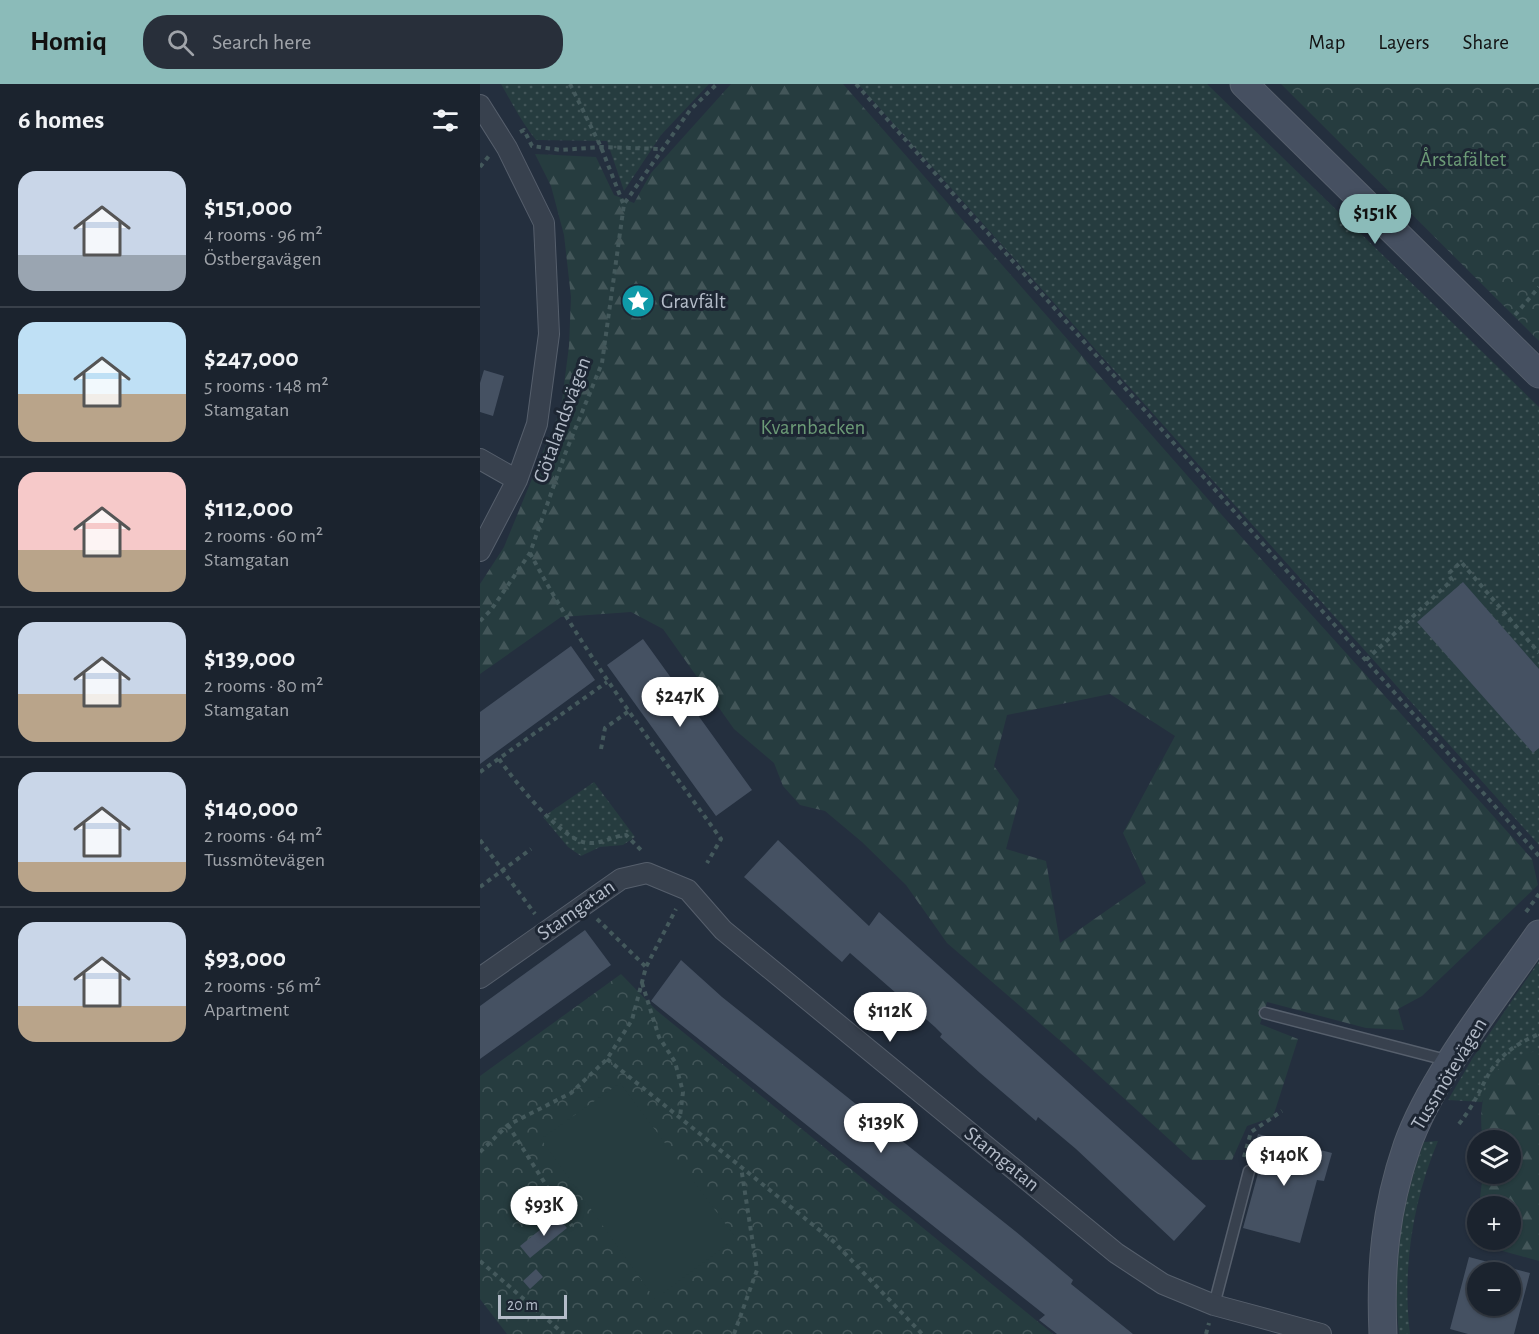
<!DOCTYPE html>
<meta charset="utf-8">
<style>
body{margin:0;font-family:"Alegreya Sans",sans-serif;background:#282f3a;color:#f1f3f6;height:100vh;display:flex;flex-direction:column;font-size:22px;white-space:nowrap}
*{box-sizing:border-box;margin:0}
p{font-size:20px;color:#a0a4aa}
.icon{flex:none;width:33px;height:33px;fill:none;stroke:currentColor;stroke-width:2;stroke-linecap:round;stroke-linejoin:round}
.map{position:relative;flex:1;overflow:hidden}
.sheet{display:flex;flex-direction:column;background:#1b232e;width:480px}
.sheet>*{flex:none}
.fabs{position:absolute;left:987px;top:1046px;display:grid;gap:12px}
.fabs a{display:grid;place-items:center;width:54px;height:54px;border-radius:50%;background:#1b232e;box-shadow:0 2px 4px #0004,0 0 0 2px #39404a;font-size:30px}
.scale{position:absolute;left:18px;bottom:15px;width:69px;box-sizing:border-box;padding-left:6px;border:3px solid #b4bcc9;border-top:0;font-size:16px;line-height:21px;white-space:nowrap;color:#b4bcc9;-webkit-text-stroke:4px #1d2633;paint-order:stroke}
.price{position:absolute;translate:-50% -51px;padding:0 14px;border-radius:21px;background:#fff;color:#222;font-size:20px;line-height:39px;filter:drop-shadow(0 2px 3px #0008)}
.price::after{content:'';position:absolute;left:50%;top:36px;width:18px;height:14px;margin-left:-9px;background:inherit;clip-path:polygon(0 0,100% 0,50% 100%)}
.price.selected{background:#8bbbb9;color:#111}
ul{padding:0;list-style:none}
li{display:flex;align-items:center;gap:18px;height:150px;padding:0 18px}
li+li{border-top:2px solid #39404a}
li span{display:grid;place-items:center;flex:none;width:168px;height:120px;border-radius:18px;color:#555}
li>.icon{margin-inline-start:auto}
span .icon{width:72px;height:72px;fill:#fffc;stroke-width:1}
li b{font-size:26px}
h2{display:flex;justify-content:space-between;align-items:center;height:72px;padding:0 18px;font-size:26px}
header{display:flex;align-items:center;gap:36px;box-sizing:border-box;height:84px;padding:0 30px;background:#8bbbb9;color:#111}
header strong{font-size:28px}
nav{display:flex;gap:33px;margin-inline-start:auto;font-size:21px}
.search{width:420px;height:54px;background:#282f3a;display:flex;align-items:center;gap:15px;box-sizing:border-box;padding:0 21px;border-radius:24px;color:#a0a4aa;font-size:22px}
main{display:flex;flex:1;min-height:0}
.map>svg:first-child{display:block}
.grass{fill:url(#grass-dots)}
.forest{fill:url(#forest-firs);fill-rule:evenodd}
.park{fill:url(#park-crowns)}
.garden{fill:#263c3f}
.building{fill:#455162;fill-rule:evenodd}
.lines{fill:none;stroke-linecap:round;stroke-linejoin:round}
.lane-casing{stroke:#565f6c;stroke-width:13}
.street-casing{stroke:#565f6c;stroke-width:22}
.secondary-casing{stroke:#565f6c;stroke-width:29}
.path{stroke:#44595c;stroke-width:4;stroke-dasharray:4.5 4.5;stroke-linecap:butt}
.lane{stroke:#38414e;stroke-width:10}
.street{stroke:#38414e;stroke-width:20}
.secondary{stroke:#465061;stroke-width:27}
.labels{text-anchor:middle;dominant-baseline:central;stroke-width:6;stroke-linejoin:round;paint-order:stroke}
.park-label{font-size:21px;fill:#6b9a76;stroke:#1d2633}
.poi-label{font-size:21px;fill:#b4bcc9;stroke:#1d2633;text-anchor:start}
.street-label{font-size:21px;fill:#b4bcc9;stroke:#1d2633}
</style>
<header>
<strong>Homiq</strong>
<div class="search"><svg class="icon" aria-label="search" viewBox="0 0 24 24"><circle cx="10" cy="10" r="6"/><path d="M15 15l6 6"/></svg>Search here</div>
<nav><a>Map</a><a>Layers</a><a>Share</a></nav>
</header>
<main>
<section class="sheet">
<h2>6 homes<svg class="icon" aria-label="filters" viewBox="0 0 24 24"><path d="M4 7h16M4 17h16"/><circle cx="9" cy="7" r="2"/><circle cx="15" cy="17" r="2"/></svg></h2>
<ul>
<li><span style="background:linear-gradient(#c9d6e8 70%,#9aa5b1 0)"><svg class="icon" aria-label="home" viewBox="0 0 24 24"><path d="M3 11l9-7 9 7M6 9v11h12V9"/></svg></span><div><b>$151,000</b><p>4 rooms · 96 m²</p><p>Östbergavägen</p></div></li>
<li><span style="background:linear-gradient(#bfe0f5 60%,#b9a48a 0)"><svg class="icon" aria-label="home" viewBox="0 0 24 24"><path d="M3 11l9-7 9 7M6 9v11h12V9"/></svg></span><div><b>$247,000</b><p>5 rooms · 148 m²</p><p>Stamgatan</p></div></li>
<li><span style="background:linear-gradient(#f6c9c9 65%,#b9a48a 0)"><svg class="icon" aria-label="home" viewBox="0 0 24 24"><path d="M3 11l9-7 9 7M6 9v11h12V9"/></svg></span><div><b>$112,000</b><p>2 rooms · 60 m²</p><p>Stamgatan</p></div></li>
<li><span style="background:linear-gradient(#c9d6e8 60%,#b9a48a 0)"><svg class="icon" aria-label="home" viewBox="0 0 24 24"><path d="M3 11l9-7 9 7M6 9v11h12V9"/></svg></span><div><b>$139,000</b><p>2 rooms · 80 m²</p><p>Stamgatan</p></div></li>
<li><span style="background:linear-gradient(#c9d6e8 75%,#b9a48a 0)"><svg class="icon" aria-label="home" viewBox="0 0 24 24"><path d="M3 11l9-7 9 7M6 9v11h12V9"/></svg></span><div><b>$140,000</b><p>2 rooms · 64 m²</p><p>Tussmötevägen</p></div></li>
<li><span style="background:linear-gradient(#c9d6e8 70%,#b9a48a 0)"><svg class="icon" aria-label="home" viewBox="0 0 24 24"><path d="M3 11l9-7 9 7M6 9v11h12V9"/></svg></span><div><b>$93,000</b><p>2 rooms · 56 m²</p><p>Apartment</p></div></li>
</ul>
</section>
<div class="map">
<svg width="1059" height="1250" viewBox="0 0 1059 1250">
<defs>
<pattern id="grass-dots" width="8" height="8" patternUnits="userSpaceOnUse" patternTransform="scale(1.5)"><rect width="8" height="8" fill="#263c3f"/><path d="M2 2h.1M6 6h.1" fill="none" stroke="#435659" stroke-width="1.8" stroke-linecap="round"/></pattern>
<pattern id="forest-firs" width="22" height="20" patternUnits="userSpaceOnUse" patternTransform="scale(1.5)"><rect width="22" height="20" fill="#263c3f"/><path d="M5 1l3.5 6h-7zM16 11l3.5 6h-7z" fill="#435659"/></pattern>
<pattern id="park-crowns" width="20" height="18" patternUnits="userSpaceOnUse" patternTransform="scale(1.5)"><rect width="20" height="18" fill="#263c3f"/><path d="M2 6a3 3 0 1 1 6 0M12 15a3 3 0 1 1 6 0" fill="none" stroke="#435659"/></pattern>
</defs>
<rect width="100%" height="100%" fill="#242f3e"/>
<path class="grass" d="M21 0H229L181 51 144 107 127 57 56 56C42 39 32 19 21 0Z
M378 0H727L1059 323V761Z
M114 698 155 753 143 761 120 763 101 772 88 763 63 733Z
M1059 877V965L1015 988 1002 1018 968 1016 992 975Z
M958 1057C933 1116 922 1185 930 1250H919C912 1182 921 1122 944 1058Z"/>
<path class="forest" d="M251 0H363L756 447 1052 775 1058 801 942 912 918 925 924 946 886 944 787 918 780 940 818 955 793 1033 767 1042 752 1076H712L584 960 467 859 426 801 382 758 345 727 320 721 303 702 294 679 254 645 183 545 151 528 81 533 0 590V500L24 463 81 324 89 262 91 213 84 151 71 102 55 70 116 73 134 111 154 119 171 89ZM630 610 695 652 643 749 666 799 580 859 566 777 526 765 539 716 514 682 527 631Z
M1059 965V1177L994 1159 997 1132 998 1155H1030V1122H999L1003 1089H1030V1056H1003C999 1038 1001 1000 1016 987 1027 978 1046 972 1059 965Z"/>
<path class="park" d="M801 0H1059V257Z
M141 890 176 926 573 1250H27L0 1215V992Z"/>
<path class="garden" d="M140 999 256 1154 175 1215 61 1055Z"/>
<path class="building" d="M4 286 24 292 13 332 0 328V299Z
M983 498 1059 585V664L1053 669 937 538Z
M163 555 272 706 236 732 127 581Z
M91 562 115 596 0 680V628Z
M298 756 389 842 399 828 726 1122 694 1157 596 1065 558 1033 556 1037 500 989 460 953 462 950 455 943 370 869 362 878 264 793Z
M105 846 131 881 0 975V922Z
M201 876 242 913 535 1147 593 1196 591 1200 653 1250H577L559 1236 565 1231 171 917Z
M778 1050 852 1069 844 1097 837 1096 820 1159 763 1144 780 1082 770 1079Z
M77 1132 87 1144 50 1174 40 1162Z
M989 1173 1050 1189 1034 1250H988L970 1245ZM998 1188H1030V1221H998Z
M56 1185 63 1193 50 1205 43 1197Z"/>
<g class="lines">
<defs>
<path id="lane" d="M785 929 970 977
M734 1221 769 1087"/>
<path id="street" d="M0 21 27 64 64 139 69 250 57 340 37 396 0 467
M0 375 37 396
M0 894 141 795 167 789 208 806 243 846 636 1169 683 1200 734 1221 841 1250"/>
<path id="secondary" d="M764 0 1059 290
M903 1250C900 1183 905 1126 927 1062 951 993 1017 911 1059 850"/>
</defs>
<use href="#lane" class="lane-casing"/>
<use href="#street" class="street-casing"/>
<use href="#secondary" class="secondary-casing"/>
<path class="path" d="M90 0 121 63 143 119
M376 0 1059 772
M40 48 44 46 52 62 81 66 121 63 180 65
M0 83 9 72
M1035 231 1059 203
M50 469C104 571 174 662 241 755L227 779
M0 537 11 526 50 469 85 370 122 279 144 120 210 26 237 0
M886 576 972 496 968 490 981 478 1059 569
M121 665 125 644 149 627
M19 675C34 696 83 759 109 759 122 760 133 752 146 751L164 769
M0 688 127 598
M0 756 55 830
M0 803 51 765
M1046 828 1059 810
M117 835 166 883
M162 899 179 953 195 978 203 1008 200 1033
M127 975 353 1157 442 1250
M979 1040C1012 998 1001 975 1059 950
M28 1041 92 1142
M0 1068 28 1041 91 1009 127 975 152 936 166 883 196 825
M764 1073 771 1048 802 1027
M0 1177 84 1250
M254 1250 277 1186 261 1083
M726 1250 729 1239"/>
<use href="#lane" class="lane"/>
<use href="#street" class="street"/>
<use href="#secondary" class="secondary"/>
</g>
<defs>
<symbol id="sight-disc" viewBox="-11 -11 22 22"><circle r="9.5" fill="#0f9aa8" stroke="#1d2633"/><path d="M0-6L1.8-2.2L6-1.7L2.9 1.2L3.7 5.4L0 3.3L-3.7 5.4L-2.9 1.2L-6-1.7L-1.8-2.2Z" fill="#fff"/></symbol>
</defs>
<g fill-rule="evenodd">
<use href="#sight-disc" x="139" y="198" width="38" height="38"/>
</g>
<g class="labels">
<g class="park-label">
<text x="983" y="75">Årstafältet</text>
<text x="333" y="343">Kvarnbacken</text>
</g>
<g class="poi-label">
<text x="181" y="217">Gravfält</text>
</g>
<g class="street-label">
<text transform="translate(82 336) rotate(-70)">Götalandsvägen</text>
<text transform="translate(96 826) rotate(-35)">Stamgatan</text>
<text transform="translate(969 990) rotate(-59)">Tussmötevägen</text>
<text transform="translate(522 1075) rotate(39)">Stamgatan</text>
</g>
</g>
</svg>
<div class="fabs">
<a><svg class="icon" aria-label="layers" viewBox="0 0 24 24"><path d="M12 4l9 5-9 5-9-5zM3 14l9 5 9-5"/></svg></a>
<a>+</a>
<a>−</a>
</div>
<div class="scale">20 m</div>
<b class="price selected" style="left:895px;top:161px">$151K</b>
<b class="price" style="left:200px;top:644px">$247K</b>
<b class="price" style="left:410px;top:959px">$112K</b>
<b class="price" style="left:401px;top:1070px">$139K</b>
<b class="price" style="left:804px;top:1103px">$140K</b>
<b class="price" style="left:64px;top:1153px">$93K</b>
</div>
</main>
